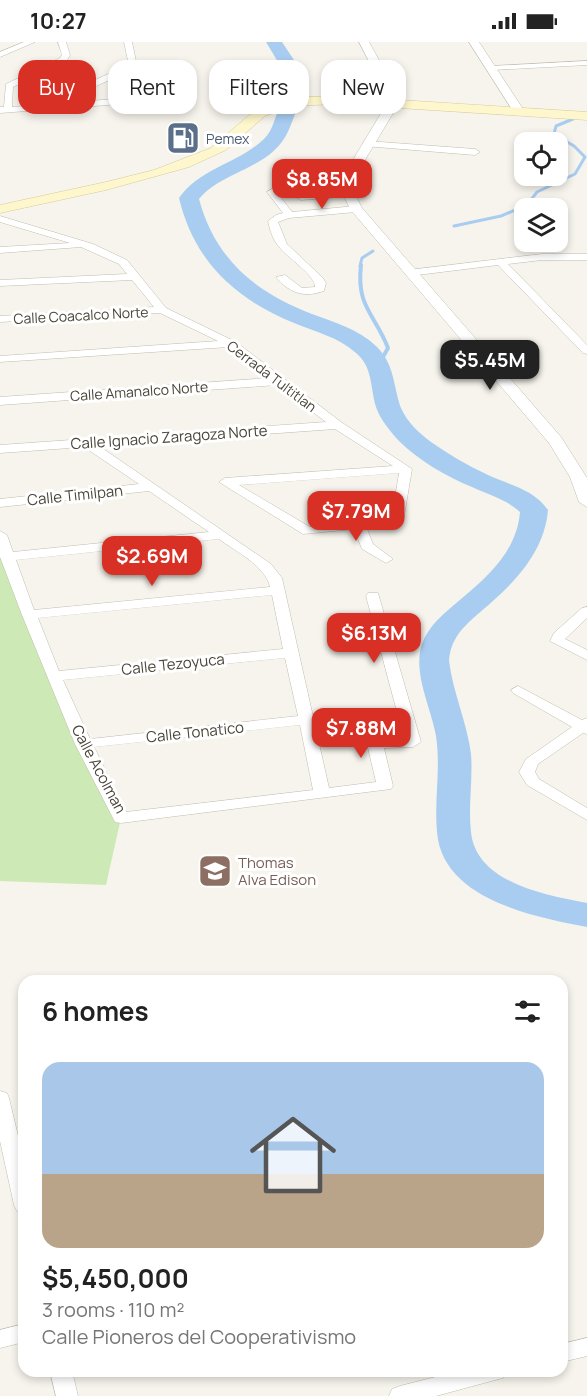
<!DOCTYPE html>
<meta charset="utf-8">
<style>
body{margin:0;font-family:Manrope,sans-serif;background:#f6f6f6;color:#222;height:100vh;display:flex;flex-direction:column;font-size:22px;white-space:nowrap}
*{box-sizing:border-box;margin:0}
p{font-size:20px;color:#767676}
.icon{flex:none;width:33px;height:33px;fill:none;stroke:currentColor;stroke-width:2;stroke-linecap:round;stroke-linejoin:round}
.map{position:relative;flex:1;overflow:hidden}
.side{position:absolute;left:18px;top:933px;width:550px;height:402px;display:flex;flex-direction:column;background:#fff;border-radius:18px;box-shadow:0 3px 9px #0003}
.side>*{flex:none}
.top-card{position:absolute;left:18px;top:18px;width:552px;height:54px;display:flex;gap:12px}
.buttons{position:absolute;left:514px;top:90px;display:grid;gap:12px}
.buttons a{display:grid;place-items:center;width:54px;height:54px;border-radius:12px;background:#fff;box-shadow:0 3px 9px #0003;font-size:30px}
.price{position:absolute;translate:-50% -51px;padding:0 14px;border-radius:12px;background:#d93025;color:#fff;font-size:20px;line-height:39px;filter:drop-shadow(0 2px 3px #0008)}
.price::after{content:'';position:absolute;left:50%;top:36px;width:18px;height:14px;margin-left:-9px;background:inherit;clip-path:polygon(0 0,100% 0,50% 100%)}
.price.current{background:#222;color:#fff}
ul{padding:0;list-style:none}
li{display:grid;align-content:center;gap:12px;height:318px;padding:0 24px}
li+li{border-top:2px solid #e0e0e0}
li span{display:grid;place-items:center;height:186px;border-radius:18px;color:#555}
li>.icon{margin-inline-start:auto}
span .icon{width:108px;height:108px;fill:#fffc;stroke-width:1}
li b{font-size:26px}
h2{display:flex;justify-content:space-between;align-items:center;height:72px;padding:0 24px;font-size:26px}
.tag{padding:0 21px;border-radius:18px;background:#fff;box-shadow:0 3px 9px #0003;font-size:21px;line-height:54px}
.tag.current{background:#d93025;color:#fff}
.status{display:flex;justify-content:space-between;align-items:center;height:42px;padding:0 30px;background:#fff;direction:ltr}
.status svg{height:16px;fill:currentColor}
.map>svg:first-child{display:block}
.green{fill:#cde9b5}
.lines{fill:none;stroke-linecap:round;stroke-linejoin:round}
.stream-far1{stroke:#a9cdf1;stroke-width:3}
.stream{stroke:#a9cdf1;stroke-width:4}
.river{fill:#a9cdf1;fill-rule:evenodd}
.minor-casing{stroke:#c1bdae;stroke-width:1}
.tertiary-casing{stroke:#c1bdae;stroke-width:1}
.secondary-casing{stroke:#d5cb9b;stroke-width:1}
.minor{fill:#fff;fill-rule:evenodd}
.tertiary{fill:#fff;fill-rule:evenodd}
.secondary{fill:#fef7cd;fill-rule:evenodd}
.labels{text-anchor:middle;dominant-baseline:central;stroke-width:6;stroke-linejoin:round;paint-order:stroke}
.far-service-label{font-size:14px;fill:#4e5e75;stroke:#fff;text-anchor:start}
.far-street-label{font-size:14px;fill:#4a4539;stroke:#fff}
.street-label{font-size:15px;fill:#4a4539;stroke:#fff}
.education-label{font-size:15px;fill:#785e54;stroke:#fff;text-anchor:start}
</style>
<div class="status"><b>10:27</b><svg viewBox="0 0 49 12"><path d="M0 12V9h3v3zM5 12V6h3v6zM10 12V3h3v9zM15 12V0h3v12zM26 1h20v11H26zM47 4h2v5h-2z"/></svg></div>
<div class="map">
<svg width="587" height="1354" viewBox="0 0 587 1354">
<rect width="100%" height="100%" fill="#f6f4ec"/>
<path class="green" d="M0 493 121 776 106 843 0 839Z"/>
<g class="lines">
<path class="stream-far1" d="M454 184 501 174 527 163 537 150 575 132 585 115 574 104 554 92 556 84 573 77
M360 224 362 216 373 209"/>
<path class="stream" d="M361 223C356 265 375 272 388 306L379 322"/>
<path class="river" d="M266 0H282L302 30 307 51 304 55H292L284 30Z
M288 61 294 63 297 67C292 79 289 91 281 101 260 128 221 131 199 157 215 217 255 250 312 272 334 280 358 287 376 304 395 322 393 344 401 366 407 380 419 391 431 400 448 412 467 423 486 432 508 443 533 446 548 468 545 505 521 534 494 558 474 577 451 589 449 619 453 651 467 680 471 712 473 738 468 764 471 790 476 841 546 853 587 861V885C534 875 442 857 437 790 434 758 441 727 436 694 431 664 410 627 424 597 432 580 447 569 461 557 489 534 517 508 520 470 506 457 489 453 472 445 447 435 418 418 399 399 390 389 380 377 376 365 370 345 373 325 356 311 338 295 316 290 294 281 235 257 194 219 179 156 200 126 239 121 264 97 274 88 274 73 282 63Z"/>
<defs>
<path id="minor" d="M24 0H35L0 15V10Z
M58 0H66L70 13 66 20 13 45 12 65 49 62 50 59 121 26 128 19 124 0H132L136 19 127 30 59 61 131 56 134 57V61L0 71V65H4L6 42 60 16 62 13Z
M587 19V23L492 28 488 26 492 24Z
M367 99 475 107 480 110 475 113 364 104V100Z
M272 147 275 148 292 170 356 164 361 167 356 170 289 176 278 180 287 202 323 236 326 241 324 249C304 256 289 251 276 235L285 233 302 246 315 245C316 234 288 216 280 206 273 198 270 189 268 179L276 173 283 171 267 150Z
M349 149 352 150V154L301 158 296 155 301 152Z
M0 174 93 202 127 218 166 266 236 300 341 380 412 427 403 480 370 485 367 487 373 502 393 517 386 521 362 507 354 487 303 492 219 440 225 436 393 424 335 387 99 404 271 522 282 536 329 746 376 740 367 702 375 697 404 696 366 554 368 551H378L421 700 413 705 384 706 393 744 391 747 121 781 115 780 75 702 22 573 0 515V489L7 493 13 510 209 490 149 449 0 465V457L139 442 84 405 0 411V403L326 380 277 343 0 363V355L269 336 229 305 0 320V314L218 299 160 271 0 280V274L154 265 132 238 0 244V238L127 232 119 222 81 205 0 211V205L70 201 0 180ZM399 431 392 474 310 485 239 443ZM219 497C236 510 265 523 270 545L34 568 16 518ZM272 553 283 607 59 629 38 576ZM285 616 298 674 90 697 63 638ZM300 683 313 748 126 770 94 705Z
M542 212H587V218H542L508 222 587 303V312L583 311 498 223 409 234 404 231 409 228Z
M587 565V576L565 597 587 608V618L550 599 554 591 582 566Z
M518 644 582 678 587 676V692L583 691 538 722 535 730 539 737 587 766V778L527 743 519 730 526 717 572 685 513 651 511 648Z
M0 1049 7 1051 9 1056 24 1119V1171L17 1169 14 1163 0 1099Z
M24 1282V1300L0 1306V1288Z
M587 1296V1314L562 1320V1302Z
M50 1329H72L78 1354H56Z
M459 1329H506L503 1336 495 1338 436 1354H389L392 1347 400 1344Z"/>
<path id="tertiary" d="M359 0H369L401 58 354 136 355 152 362 166 561 395 587 436V465L579 460 570 435 549 401 350 167 343 152 342 136 389 58Z
M469 0H479L525 70 523 72H515Z"/>
<path id="secondary" d="M336 54 587 70V78L336 62 292 64 265 74 226 108 189 125 106 148 0 171V163L106 140 154 128 211 106 248 74 266 64 304 55Z"/>
</defs>
<use href="#minor" class="minor-casing"/>
<use href="#tertiary" class="tertiary-casing"/>
<use href="#secondary" class="secondary-casing"/>
<use href="#minor" class="minor"/>
<use href="#tertiary" class="tertiary"/>
<use href="#secondary" class="secondary"/>
</g>
<defs>
<symbol id="fuel-square" viewBox="-11 -11 22 22"><rect x="-9" y="-9" width="18" height="18" rx="4" fill="#5c6f8a" stroke="#fff"/><path d="M-5.5-6h7V0h2V4h1.3V-2.5L3-4.5l.8-.8L6-3V5H2.5V1h-1V6h-7ZM-4.2-4.7v3.2H.2V-4.7Z" fill="#fff"/></symbol>
<symbol id="school-square" viewBox="-11 -11 22 22"><rect x="-9" y="-9" width="18" height="18" rx="4" fill="#8d6e63" stroke="#fff"/><path d="M0-5L7-2L0 1L-7-2ZM-4 1L0 2.5L4 1V4Q0 6-4 4Z" fill="#fff"/></symbol>
</defs>
<g fill-rule="evenodd">
<use href="#fuel-square" x="164" y="77" width="38" height="38"/>
<use href="#school-square" x="196" y="810" width="38" height="38"/>
</g>
<g class="labels">
<g class="far-service-label">
<text x="206" y="96">Pemex</text>
</g>
<g class="far-street-label">
<text transform="translate(81 273) rotate(-3)">Calle Coacalco Norte</text>
<text transform="translate(272 334) rotate(37)">Cerrada Tultitlan</text>
<text transform="translate(139 349) rotate(-4)">Calle Amanalco Norte</text>
</g>
<g class="street-label">
<text transform="translate(169 395) rotate(-4)">Calle Ignacio Zaragoza Norte</text>
<text transform="translate(75 453) rotate(-6)">Calle Timilpan</text>
<text transform="translate(173 622) rotate(-6)">Calle Tezoyuca</text>
<text transform="translate(195 690) rotate(-6)">Calle Tonatico</text>
<text transform="translate(99 727) rotate(62)">Calle Acolman</text>
</g>
<g class="education-label">
<text x="238" y="820">Thomas<tspan x="238" dy="17">Alva Edison</tspan></text>
</g>
</g>
</svg>
<div class="buttons">
<a><svg class="icon" aria-label="locate" viewBox="0 0 24 24"><circle cx="12" cy="12" r="6"/><path d="M12 2v4M12 18v4M2 12h4M18 12h4"/></svg></a>
<a><svg class="icon" aria-label="layers" viewBox="0 0 24 24"><path d="M12 4l9 5-9 5-9-5zM3 14l9 5 9-5"/></svg></a>
</div>
<b class="price" style="left:322px;top:168px">$8.85M</b>
<b class="price current" style="left:490px;top:349px">$5.45M</b>
<b class="price" style="left:356px;top:500px">$7.79M</b>
<b class="price" style="left:152px;top:545px">$2.69M</b>
<b class="price" style="left:374px;top:622px">$6.13M</b>
<b class="price" style="left:361px;top:717px">$7.88M</b>
<div class="top-card">
<a class="tag current">Buy</a>
<a class="tag">Rent</a>
<a class="tag">Filters</a>
<a class="tag">New</a>
</div>
<section class="side">
<h2>6 homes<svg class="icon" aria-label="filters" viewBox="0 0 24 24"><path d="M4 7h16M4 17h16"/><circle cx="9" cy="7" r="2"/><circle cx="15" cy="17" r="2"/></svg></h2>
<ul>
<li><span style="background:linear-gradient(#a9c7e8 60%,#b9a48a 0)"><svg class="icon" aria-label="home" viewBox="0 0 24 24"><path d="M3 11l9-7 9 7M6 9v11h12V9"/></svg></span><div><b>$5,450,000</b><p>3 rooms · 110 m²</p><p>Calle Pioneros del Cooperativismo</p></div></li>
</ul>
</section>
</div>
